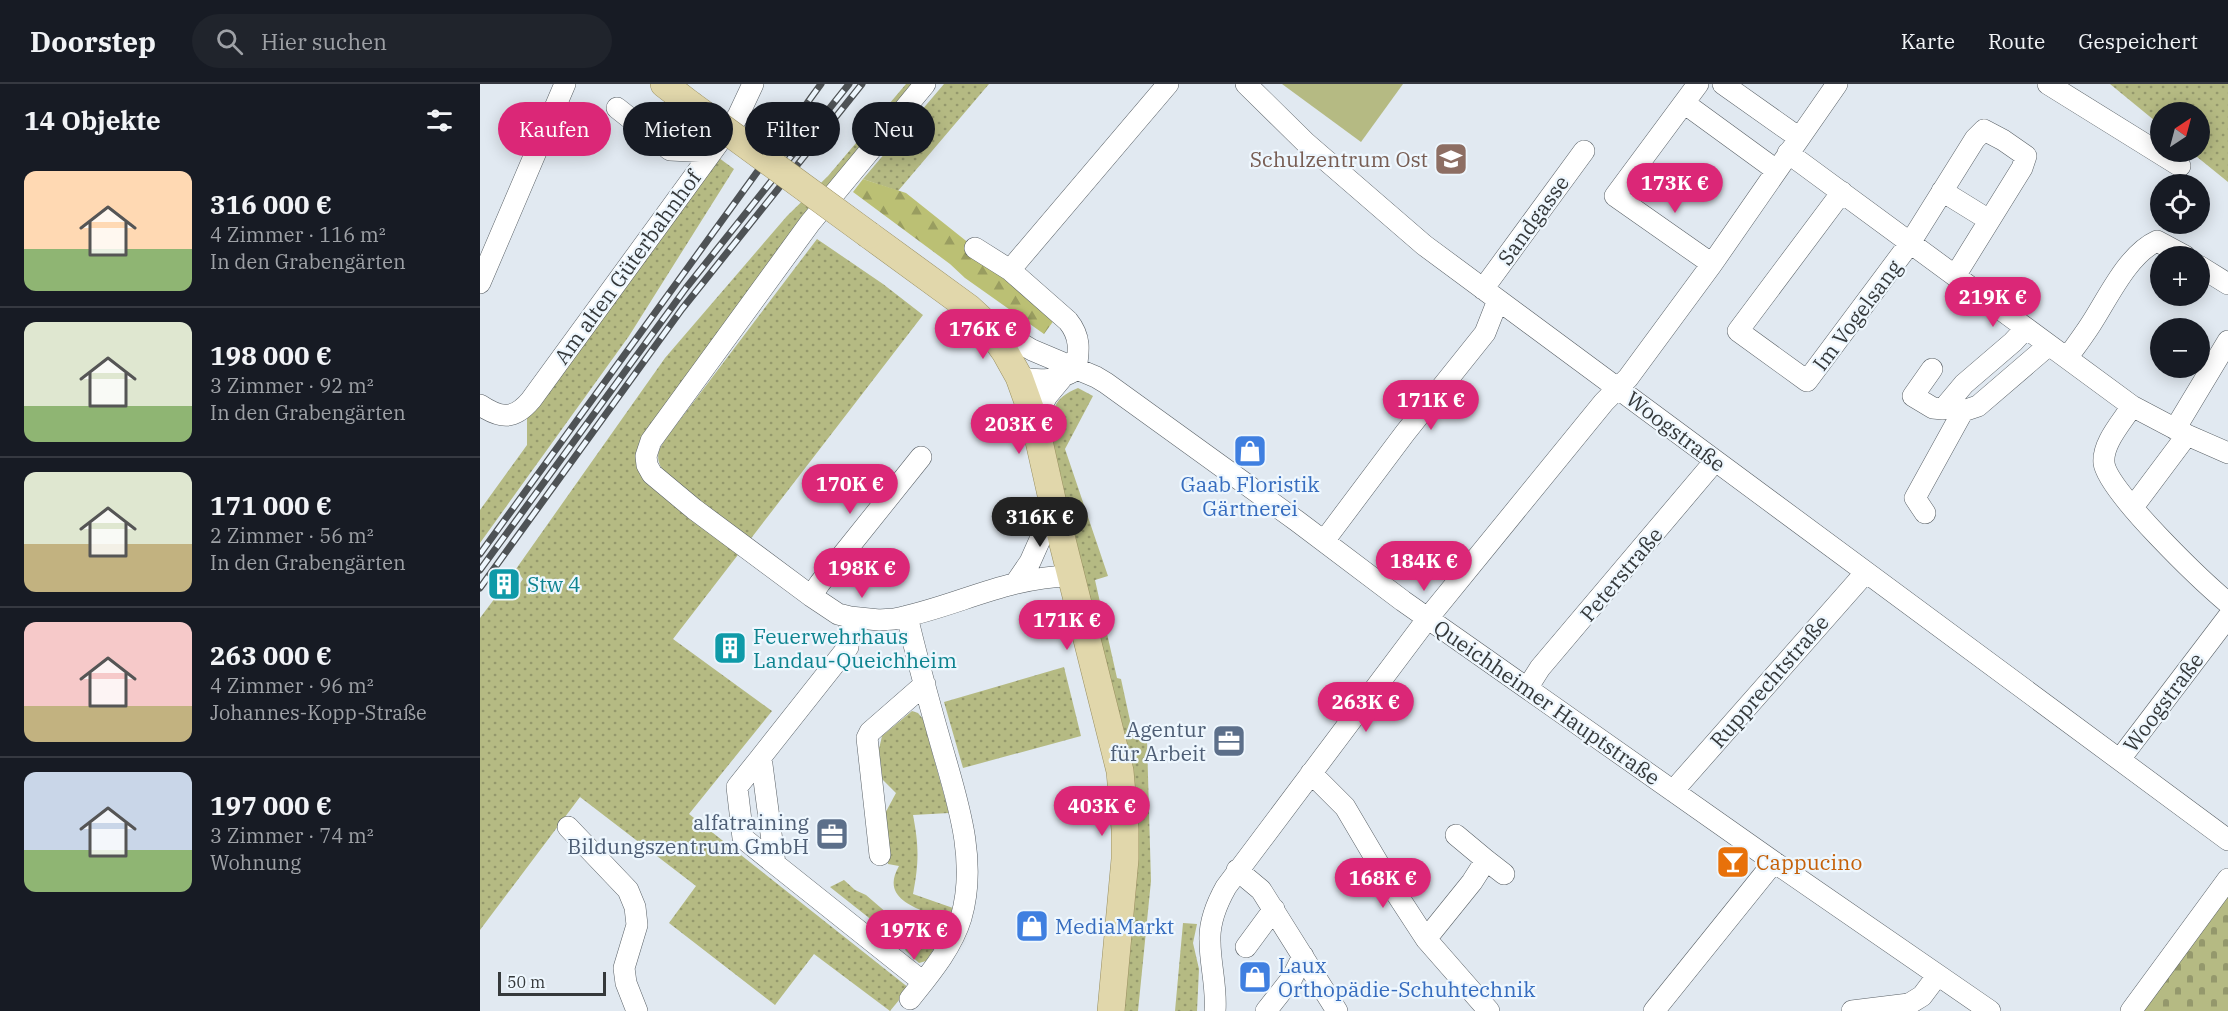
<!DOCTYPE html>
<html lang="de">
<meta charset="utf-8">
<style>
body{margin:0;font-family:"IBM Plex Serif",serif;background:#20242c;color:#f1f3f6;height:100vh;display:flex;flex-direction:column;font-size:22px;white-space:nowrap}
*{box-sizing:border-box;margin:0}
p{font-size:20px;color:#9ea1a6}
.icon{flex:none;width:33px;height:33px;fill:none;stroke:currentColor;stroke-width:2;stroke-linecap:round;stroke-linejoin:round}
.map{position:relative;flex:1;overflow:hidden}
.panel{display:flex;flex-direction:column;background:#171b24;width:480px}
.panel>*{flex:none}
.hud{position:absolute;left:18px;top:18px;width:570px;height:54px;display:flex;gap:12px}
.needle{width:39px;rotate:36deg}
.buttons{position:absolute;left:1670px;top:18px;display:grid;gap:12px}
.buttons a{display:grid;place-items:center;width:60px;height:60px;border-radius:50%;background:#171b24;box-shadow:0 3px 15px #0003;font-size:30px}
.scale{position:absolute;left:18px;bottom:15px;width:108px;box-sizing:border-box;padding-left:6px;border:3px solid #35393b;border-top:0;font-size:16px;line-height:21px;white-space:nowrap;color:#35393b;-webkit-text-stroke:4px #eef7fe;paint-order:stroke}
.price{position:absolute;translate:-50% -51px;padding:0 14px;border-radius:21px;background:#db2777;color:#fff;font-size:20px;line-height:39px;filter:drop-shadow(0 2px 3px #0008)}
.price::after{content:'';position:absolute;left:50%;top:36px;width:18px;height:14px;margin-left:-9px;background:inherit;clip-path:polygon(0 0,100% 0,50% 100%)}
.price.selected{background:#222;color:#fff}
ul{padding:0;list-style:none}
li{display:flex;align-items:center;gap:18px;height:150px;padding:0 24px}
li+li{border-top:2px solid #363941}
li span{display:grid;place-items:center;flex:none;width:168px;height:120px;border-radius:12px;color:#555}
li>.icon{margin-inline-start:auto}
span .icon{width:72px;height:72px;fill:#fffc;stroke-width:1}
li b{font-size:26px}
h2{display:flex;justify-content:space-between;align-items:center;height:72px;padding:0 24px;font-size:26px}
.pill{padding:0 21px;border-radius:27px;background:#171b24;box-shadow:0 3px 15px #0003;font-size:21px;line-height:54px}
.pill.selected{background:#db2777;color:#fff}
header{display:flex;align-items:center;gap:36px;box-sizing:border-box;height:84px;padding:0 30px;background:#171b24;border-bottom:2px solid #363941}
header strong{font-size:28px}
nav{display:flex;gap:33px;margin-inline-start:auto;font-size:21px}
.search{width:420px;height:54px;background:#20242c;display:flex;align-items:center;gap:15px;box-sizing:border-box;padding:0 21px;border-radius:33px;color:#9ea1a6;font-size:22px}
main{display:flex;flex:1;min-height:0}
.map>svg:first-child{display:block}
.grass{fill:url(#grass-dots)}
.forest{fill:url(#forest-firs)}
.cemetery{fill:url(#cemetery-stones)}
.pitch{fill:#b5ba83}
.lines{fill:none;stroke-linecap:round;stroke-linejoin:round}
.minor-casing{stroke:#596066;stroke-width:22}
.major-casing{stroke:#988e5f;stroke-width:28}
.minor{stroke:#fff;stroke-width:21}
.major{stroke:#e1d7ab;stroke-width:27}
.rail-casing{stroke:#4e5255;stroke-width:7}
.rail{stroke:#eef7fe;stroke-width:4.5;stroke-dasharray:14;stroke-linecap:butt}
.major-bridge-casing{stroke:#988e5f;stroke-width:28;stroke-linecap:butt}
.major-bridge{stroke:#e1d7ab;stroke-width:27}
.labels{text-anchor:middle;dominant-baseline:central;stroke-width:4.5;stroke-linejoin:round;paint-order:stroke}
.education-label{font-size:21px;fill:#785e54;stroke:#eef7fe;text-anchor:end}
.street-label{font-size:21px;fill:#35393b;stroke:#eef7fe}
.shop-label{font-size:21px;fill:#366cbe;stroke:#eef7fe;text-anchor:start}
.culture-label{font-size:21px;fill:#0d838f;stroke:#eef7fe;text-anchor:start}
.service-label{font-size:21px;fill:#4e5e75;stroke:#eef7fe;text-anchor:end}
.food-label{font-size:21px;fill:#c56008;stroke:#eef7fe;text-anchor:start}
</style>
<header>
<strong>Doorstep</strong>
<div class="search"><svg class="icon" aria-label="search" viewBox="0 0 24 24"><circle cx="10" cy="10" r="6"/><path d="M15 15l6 6"/></svg>Hier suchen</div>
<nav><a>Karte</a><a>Route</a><a>Gespeichert</a></nav>
</header>
<main>
<section class="panel">
<h2>14 Objekte<svg class="icon" aria-label="filters" viewBox="0 0 24 24"><path d="M4 7h16M4 17h16"/><circle cx="9" cy="7" r="2"/><circle cx="15" cy="17" r="2"/></svg></h2>
<ul>
<li><span style="background:linear-gradient(#ffd9b3 65%,#8fb573 0)"><svg class="icon" aria-label="home" viewBox="0 0 24 24"><path d="M3 11l9-7 9 7M6 9v11h12V9"/></svg></span><div><b>316 000 €</b><p>4 Zimmer · 116 m²</p><p>In den Grabengärten</p></div></li>
<li><span style="background:linear-gradient(#dfe7d0 70%,#8fb573 0)"><svg class="icon" aria-label="home" viewBox="0 0 24 24"><path d="M3 11l9-7 9 7M6 9v11h12V9"/></svg></span><div><b>198 000 €</b><p>3 Zimmer · 92 m²</p><p>In den Grabengärten</p></div></li>
<li><span style="background:linear-gradient(#dfe7d0 60%,#c2b280 0)"><svg class="icon" aria-label="home" viewBox="0 0 24 24"><path d="M3 11l9-7 9 7M6 9v11h12V9"/></svg></span><div><b>171 000 €</b><p>2 Zimmer · 56 m²</p><p>In den Grabengärten</p></div></li>
<li><span style="background:linear-gradient(#f6c9c9 70%,#c2b280 0)"><svg class="icon" aria-label="home" viewBox="0 0 24 24"><path d="M3 11l9-7 9 7M6 9v11h12V9"/></svg></span><div><b>263 000 €</b><p>4 Zimmer · 96 m²</p><p>Johannes-Kopp-Straße</p></div></li>
<li><span style="background:linear-gradient(#c9d6e8 65%,#8fb573 0)"><svg class="icon" aria-label="home" viewBox="0 0 24 24"><path d="M3 11l9-7 9 7M6 9v11h12V9"/></svg></span><div><b>197 000 €</b><p>3 Zimmer · 74 m²</p><p>Wohnung</p></div></li>
</ul>
</section>
<div class="map">
<svg width="1748" height="927" viewBox="0 0 1748 927">
<defs>
<pattern id="grass-dots" width="8" height="8" patternUnits="userSpaceOnUse" patternTransform="scale(1.5)"><rect width="8" height="8" fill="#b5ba83"/><path d="M2 2h.1M6 6h.1" fill="none" stroke="#94986c" stroke-width="1.8" stroke-linecap="round"/></pattern>
<pattern id="forest-firs" width="22" height="20" patternUnits="userSpaceOnUse" patternTransform="scale(1.5)"><rect width="22" height="20" fill="#bbc074"/><path d="M5 1l3.5 6h-7zM16 11l3.5 6h-7z" fill="#999d60"/></pattern>
<pattern id="cemetery-stones" width="16" height="16" patternUnits="userSpaceOnUse" patternTransform="scale(1.5)"><rect width="16" height="16" fill="#b5ba83"/><path d="M2 7V4a2 2 0 0 1 4 0v3zM10 15v-3a2 2 0 0 1 4 0v3z" fill="#94986c"/></pattern>
</defs>
<rect width="100%" height="100%" fill="#e1e9f1"/>
<path class="grass" d="M426 0H438L166 372 264 463 193 555 292 627 209 730 429 904 410 927 334 870 295 921 189 839 216 802 100 713 0 846V534L18 510 28 516 43 495 36 485 185 274 307 132 348 92Z
M464 0H509L418 107 383 95Z
M1630 0H1748V98L1711 68H1719V28H1680V41Z
M239 74 254 85 149 252 0 459V426L47 361V333Z
M337 155 403 200 443 231 269 457 187 392C172 373 178 366 190 349Z
M598 304 613 312 585 365 628 492 615 496 637 594 641 595 654 655 667 657 671 797 658 927H641L653 775 569 351C573 325 572 315 598 304Z
M584 583 601 652 483 684 464 618Z
M432 627 438 629 443 635 469 729 433 731C439 762 439 779 433 810L473 824 469 841 446 877 439 879 426 867 422 860 350 803 364 796 375 806 386 811 422 842H436L445 837V828C423 819 404 808 419 782L408 780 402 735 416 709 402 695 399 665 402 652Z
M703 839 717 840 713 859 719 885 717 927H695Z"/>
<path class="forest" d="M383 95 426 109 495 164 580 228 564 250 485 194 470 180 373 108Z"/>
<path class="cemetery" d="M1748 799V927H1657Z"/>
<path class="pitch" d="M802 0H923L881 58Z"/>
<g class="lines">
<defs>
<path id="minor" d="M445 0 330 139 171 357 166 372 167 381 172 390 214 425 331 512 358 530 370 533 399 536 414 535C476 523 525 493 591 492
M766 0 826 59 944 161 1748 756
M1218 0 1135 112 1232 180
M1243 0 1318 53
M1568 0 1700 82
M1204 19 1296 86
M137 24 190 66 230 68
M1308 69 1652 322 1707 351 1748 369
M1462 107 1509 136
M1362 108 1258 247 1327 297 1430 159 1495 55 1504 46 1523 56 1546 72 1542 84 1475 192
M495 164 530 186 588 237C601 253 599 266 596 286
M1719 182 1748 200
M530 186 688 0
M0 199 85 0
M1003 205 1104 67
M508 240 552 266 616 293 626 299 817 437 923 517 1294 778 1510 927
M1587 274C1595 263 1604 251 1611 240 1628 214 1648 170 1677 157L1705 172
M1452 285 1433 312 1453 324 1463 325 1484 300 1533 258 1546 244
M539 293C560 298 577 297 596 286
M0 321C21 335 34 336 51 316L258 32 273 0
M1652 322C1643 337 1622 359 1624 379 1627 407 1723 498 1748 519
M554 335 567 312 582 294
M1695 345 1748 257
M1653 423 1707 351
M1445 429 1435 414 1483 327 1498 322 1569 261
M844 457 925 349 1005 249 1018 216
M537 497 550 478 574 424
M331 512 340 499 441 373
M427 532C437 575 449 618 461 660 477 716 498 776 481 834 472 864 449 891 430 915
M370 533 368 563 281 673 295 780 443 898
M1048 603 1060 584 1235 377
M281 673 257 703 263 754 295 780
M1640 675 1748 533
M831 689 865 723 914 806 946 855 1009 927
M1193 707 1386 488
M88 743 148 806 155 823 157 841 144 884 146 899 157 927
M400 771 387 654 390 648 445 600
M1006 776 1024 790
M757 786 781 806 857 927
M946 855 992 798 1006 776 976 751
M766 863 794 825
M735 927C737 903 730 881 730 857 729 838 737 819 746 803L948 534 1124 318 1148 294 1232 180 1357 0
M786 927 812 894 823 872
M1174 927 1294 778
M1372 927 1429 920 1442 912 1457 892
M1651 927 1748 795"/>
<path id="major" d="M184 0 210 20
M389 151 489 224 503 237 525 268 539 293 554 335 574 424 640 687 645 745V775L631 927"/>
</defs>
<use href="#minor" class="minor-casing"/>
<use href="#major" class="major-casing"/>
<use href="#minor" class="minor"/>
<use href="#major" class="major"/>
<defs>
<path id="rail" d="M0 470 341 0
M0 486 206 204 369 0
M0 504 202 225 382 0"/>
</defs>
<use href="#rail" class="rail-casing"/>
<use href="#rail" class="rail"/>
<defs>
<path id="major-bridge" d="M210 20 389 151"/>
</defs>
<use href="#major-bridge" class="major-bridge-casing"/>
<use href="#major-bridge" class="major-bridge"/>
</g>
<defs>
<symbol id="school-square" viewBox="-11 -11 22 22"><rect x="-9" y="-9" width="18" height="18" rx="4" fill="#8d6e63" stroke="#eef7fe"/><path d="M0-5L7-2L0 1L-7-2ZM-4 1L0 2.5L4 1V4Q0 6-4 4Z" fill="#fff"/></symbol>
<symbol id="shop-square" viewBox="-11 -11 22 22"><rect x="-9" y="-9" width="18" height="18" rx="4" fill="#3f7fe0" stroke="#eef7fe"/><path d="M-5-2.5h2.3a2.7 3.5 0 0 1 5.4 0H5L5.5 6h-11ZM-1.5-2.5h3a1.5 2.3 0 0 0-3 0Z" fill="#fff"/></symbol>
<symbol id="building-square" viewBox="-11 -11 22 22"><rect x="-9" y="-9" width="18" height="18" rx="4" fill="#0f9aa8" stroke="#eef7fe"/><path d="M-4-6H4V6H1V3H-1V6H-4ZM-2.5-4.3h1.7v1.8h-1.7ZM.8-4.3h1.7v1.8H.8ZM-2.5-1h1.7V.8h-1.7ZM.8-1h1.7V.8H.8Z" fill="#fff"/></symbol>
<symbol id="office-square" viewBox="-11 -11 22 22"><rect x="-9" y="-9" width="18" height="18" rx="4" fill="#5c6f8a" stroke="#eef7fe"/><path d="M-6-3h4V-5.5h4V-3h4V5H-6ZM-1-4.5V-3h2v-1.5ZM-6 0V1H6V0Z" fill="#fff"/></symbol>
<symbol id="bar-square" viewBox="-11 -11 22 22"><rect x="-9" y="-9" width="18" height="18" rx="4" fill="#e8710a" stroke="#eef7fe"/><path d="M-6-5H6L.8 .8V4.5H3.5V6h-7V4.5H-.8V.8Z" fill="#fff"/></symbol>
</defs>
<g fill-rule="evenodd">
<use href="#school-square" x="952" y="56" width="38" height="38"/>
<use href="#shop-square" x="751" y="348" width="38" height="38"/>
<use href="#building-square" x="5" y="481" width="38" height="38"/>
<use href="#building-square" x="231" y="545" width="38" height="38"/>
<use href="#office-square" x="730" y="638" width="38" height="38"/>
<use href="#office-square" x="333" y="731" width="38" height="38"/>
<use href="#bar-square" x="1234" y="759" width="38" height="38"/>
<use href="#shop-square" x="533" y="823" width="38" height="38"/>
<use href="#shop-square" x="756" y="874" width="38" height="38"/>
</g>
<g class="labels">
<g class="education-label">
<text x="948" y="75">Schulzentrum Ost</text>
</g>
<g class="street-label">
<text transform="translate(1053 136) rotate(-54)">Sandgasse</text>
<text transform="translate(147 183) rotate(-54)">Am alten Güterbahnhof</text>
<text transform="translate(1377 231) rotate(-53)">Im Vogelsang</text>
<text transform="translate(1196 347) rotate(37)">Woogstraße</text>
<text transform="translate(1141 490) rotate(-50)">Peterstraße</text>
<text transform="translate(1289 597) rotate(-49)">Rupprechtstraße</text>
<text transform="translate(1067 618) rotate(35)">Queichheimer Hauptstraße</text>
<text transform="translate(1683 618) rotate(-53)">Woogstraße</text>
</g>
<g class="shop-label">
<text x="770" y="400" text-anchor="middle">Gaab Floristik<tspan x="770" dy="24">Gärtnerei</tspan></text>
<text x="575" y="842">MediaMarkt</text>
<text x="798" y="881">Laux<tspan x="798" dy="24">Orthopädie-Schuhtechnik</tspan></text>
</g>
<g class="culture-label">
<text x="47" y="500">Stw 4</text>
<text x="273" y="552">Feuerwehrhaus<tspan x="273" dy="24">Landau-Queichheim</tspan></text>
</g>
<g class="service-label">
<text x="726" y="645">Agentur<tspan x="726" dy="24">für Arbeit</tspan></text>
<text x="329" y="738">alfatraining<tspan x="329" dy="24">Bildungszentrum GmbH</tspan></text>
</g>
<g class="food-label">
<text x="1276" y="778">Cappucino</text>
</g>
</g>
</svg>
<div class="buttons">
<a><svg class="needle" viewBox="-14 -14 28 28"><path d="M0-13l5 13h-10z" fill="#e53935"/><path d="M0 13l5-13h-10z" fill="#9ea1a6"/></svg></a>
<a><svg class="icon" aria-label="locate" viewBox="0 0 24 24"><circle cx="12" cy="12" r="6"/><path d="M12 2v4M12 18v4M2 12h4M18 12h4"/></svg></a>
<a>+</a>
<a>−</a>
</div>
<div class="scale">50 m</div>
<b class="price" style="left:1195px;top:130px">173K €</b>
<b class="price" style="left:1513px;top:244px">219K €</b>
<b class="price" style="left:503px;top:276px">176K €</b>
<b class="price" style="left:951px;top:347px">171K €</b>
<b class="price" style="left:539px;top:371px">203K €</b>
<b class="price" style="left:370px;top:431px">170K €</b>
<b class="price selected" style="left:560px;top:464px">316K €</b>
<b class="price" style="left:944px;top:508px">184K €</b>
<b class="price" style="left:382px;top:515px">198K €</b>
<b class="price" style="left:587px;top:567px">171K €</b>
<b class="price" style="left:886px;top:649px">263K €</b>
<b class="price" style="left:622px;top:753px">403K €</b>
<b class="price" style="left:903px;top:825px">168K €</b>
<b class="price" style="left:434px;top:877px">197K €</b>
<div class="hud">
<a class="pill selected">Kaufen</a>
<a class="pill">Mieten</a>
<a class="pill">Filter</a>
<a class="pill">Neu</a>
</div>
</div>
</main>
